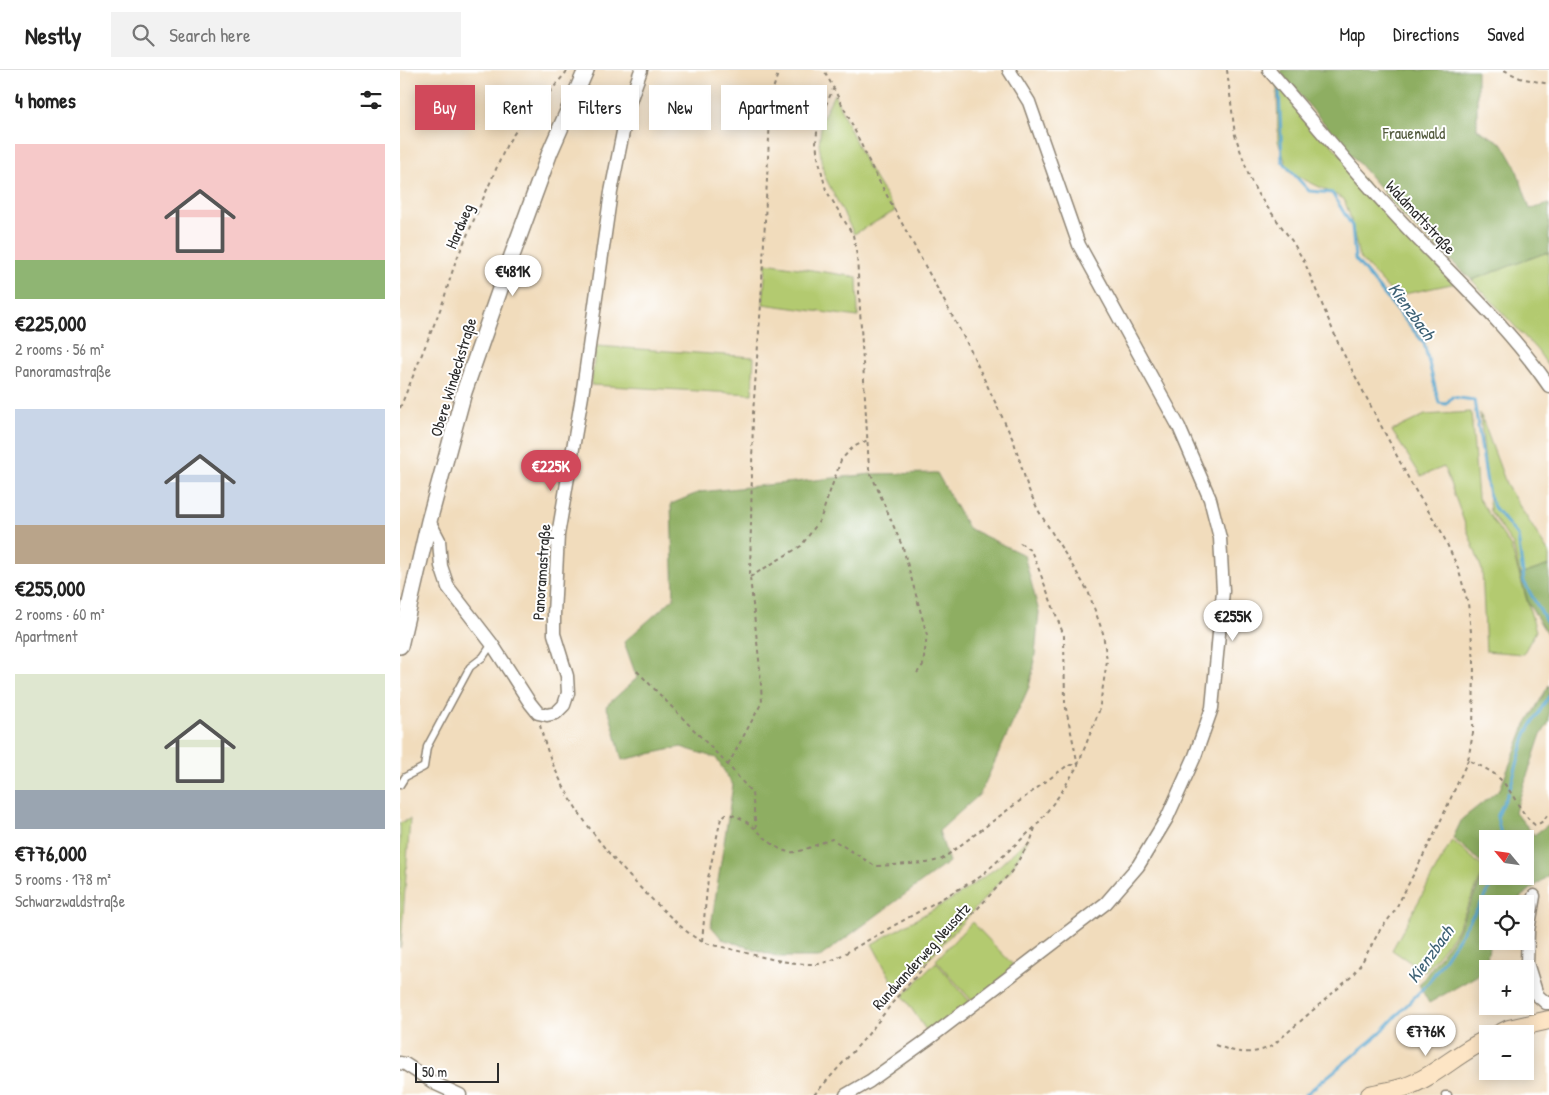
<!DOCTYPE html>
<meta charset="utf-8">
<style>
body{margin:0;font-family:"Patrick Hand",sans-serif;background:#f2f2f2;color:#222;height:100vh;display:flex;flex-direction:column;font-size:19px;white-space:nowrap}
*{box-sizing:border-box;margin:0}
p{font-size:16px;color:#767676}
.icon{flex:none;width:28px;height:28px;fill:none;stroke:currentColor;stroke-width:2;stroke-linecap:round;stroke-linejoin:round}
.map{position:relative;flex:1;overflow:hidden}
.sheet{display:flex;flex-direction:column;background:#fff;width:400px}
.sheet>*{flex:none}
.hud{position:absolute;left:15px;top:15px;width:475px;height:45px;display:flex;gap:10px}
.needle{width:32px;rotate:299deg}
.controls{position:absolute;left:1079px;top:760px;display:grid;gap:10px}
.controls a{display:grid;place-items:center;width:55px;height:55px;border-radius:0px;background:#fff;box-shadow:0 2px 12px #0003;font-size:25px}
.scale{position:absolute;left:15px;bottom:12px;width:84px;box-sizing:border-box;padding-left:5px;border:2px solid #2b2b2b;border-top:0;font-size:14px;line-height:18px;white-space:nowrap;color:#2b2b2b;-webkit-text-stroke:4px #fff;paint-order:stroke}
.price{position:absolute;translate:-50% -42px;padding:0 11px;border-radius:18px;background:#fff;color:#222;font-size:16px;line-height:32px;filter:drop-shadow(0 1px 2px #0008)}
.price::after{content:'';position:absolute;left:50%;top:30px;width:15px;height:11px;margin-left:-8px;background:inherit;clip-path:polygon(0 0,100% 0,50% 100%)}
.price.active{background:#d1495b;color:#fff}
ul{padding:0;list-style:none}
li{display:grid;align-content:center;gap:10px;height:265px;padding:0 15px}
li span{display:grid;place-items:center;height:155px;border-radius:0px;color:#555}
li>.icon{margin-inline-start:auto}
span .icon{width:90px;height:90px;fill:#fffc;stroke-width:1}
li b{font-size:21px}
h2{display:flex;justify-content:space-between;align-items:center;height:60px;padding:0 15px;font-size:21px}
.pill{padding:0 18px;border-radius:0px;background:#fff;box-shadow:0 2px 12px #0003;font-size:18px;line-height:45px}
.pill.active{background:#d1495b;color:#fff}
header{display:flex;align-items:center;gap:30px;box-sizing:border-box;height:70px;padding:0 25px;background:#fff;border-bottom:1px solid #e0e0e0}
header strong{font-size:24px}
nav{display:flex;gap:28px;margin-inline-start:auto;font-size:18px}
.search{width:350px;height:45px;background:#f2f2f2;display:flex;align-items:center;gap:12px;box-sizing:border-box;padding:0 18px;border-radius:0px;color:#767676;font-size:19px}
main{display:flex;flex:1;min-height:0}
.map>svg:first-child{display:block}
.green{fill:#b3ca6f;stroke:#6f7a4d}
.forest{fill:#8eae62;stroke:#5c6c46;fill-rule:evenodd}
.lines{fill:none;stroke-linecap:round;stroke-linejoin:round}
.stream{stroke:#52a4cd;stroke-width:3}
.service-casing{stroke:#8e8474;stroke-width:9}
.minor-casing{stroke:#8e8474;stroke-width:15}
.tertiary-casing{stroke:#8e8474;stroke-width:18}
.secondary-casing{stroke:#8e8474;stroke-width:20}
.path{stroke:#8e8474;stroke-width:2;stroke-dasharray:4 4;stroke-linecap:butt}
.service{stroke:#fff;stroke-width:6}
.minor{stroke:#fff;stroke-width:12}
.tertiary{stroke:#fff;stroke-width:15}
.secondary{stroke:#fde5c5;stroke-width:18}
.labels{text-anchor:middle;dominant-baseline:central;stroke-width:4;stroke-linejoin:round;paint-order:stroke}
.park-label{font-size:16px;fill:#545b3f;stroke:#fff}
.street-label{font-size:16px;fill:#2b2b2b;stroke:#fff}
.water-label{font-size:18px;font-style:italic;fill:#3d6174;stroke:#fff}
</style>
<header>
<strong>Nestly</strong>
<div class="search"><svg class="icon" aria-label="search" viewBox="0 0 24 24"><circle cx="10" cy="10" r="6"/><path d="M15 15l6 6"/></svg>Search here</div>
<nav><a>Map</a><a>Directions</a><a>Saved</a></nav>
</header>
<main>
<section class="sheet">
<h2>4 homes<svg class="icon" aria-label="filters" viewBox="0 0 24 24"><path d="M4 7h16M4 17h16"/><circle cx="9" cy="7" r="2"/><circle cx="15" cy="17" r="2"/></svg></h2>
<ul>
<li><span style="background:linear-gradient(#f6c9c9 75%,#8fb573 0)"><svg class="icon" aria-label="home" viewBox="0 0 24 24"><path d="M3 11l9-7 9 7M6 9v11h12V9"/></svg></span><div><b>€225,000</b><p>2 rooms · 56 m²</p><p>Panoramastraße</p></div></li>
<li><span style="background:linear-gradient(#c9d6e8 75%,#b9a48a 0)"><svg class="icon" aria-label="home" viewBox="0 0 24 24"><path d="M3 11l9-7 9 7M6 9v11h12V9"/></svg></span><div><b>€255,000</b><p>2 rooms · 60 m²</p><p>Apartment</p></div></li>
<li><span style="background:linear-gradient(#dfe7d0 75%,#9aa5b1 0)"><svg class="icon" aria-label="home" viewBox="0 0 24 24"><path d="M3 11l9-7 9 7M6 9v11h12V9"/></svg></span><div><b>€776,000</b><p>5 rooms · 178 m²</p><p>Schwarzwaldstraße</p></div></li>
</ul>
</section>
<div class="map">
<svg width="1149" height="1025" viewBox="0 0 1149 1025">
<rect width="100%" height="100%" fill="#fff"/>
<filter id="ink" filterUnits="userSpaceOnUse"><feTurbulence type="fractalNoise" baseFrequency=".02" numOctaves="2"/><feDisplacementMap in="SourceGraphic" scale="10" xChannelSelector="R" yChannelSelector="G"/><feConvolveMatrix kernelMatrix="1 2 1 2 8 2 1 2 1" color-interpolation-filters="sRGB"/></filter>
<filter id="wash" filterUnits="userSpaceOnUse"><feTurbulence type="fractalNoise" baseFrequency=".0096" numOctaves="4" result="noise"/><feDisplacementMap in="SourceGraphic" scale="20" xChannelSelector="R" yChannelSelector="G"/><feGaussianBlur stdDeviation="1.12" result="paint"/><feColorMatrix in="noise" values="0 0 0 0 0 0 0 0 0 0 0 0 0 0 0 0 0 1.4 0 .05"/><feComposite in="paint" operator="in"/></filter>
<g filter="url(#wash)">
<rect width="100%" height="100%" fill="#f1dcbc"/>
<path class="green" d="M877 14 1056 213 995 226 959 187 950 146 944 129 889 102 878 71Z
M434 24 466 94 495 141 454 164 424 105 419 74 422 49Z
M1145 183 1149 184V297L1137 280 1072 210Z
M366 193 457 207 458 247 363 234Z
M196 276 354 287 352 324 191 315Z
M1071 342 1078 428 1111 477 1136 561 1123 584 1086 581 1082 500 1044 397 1021 406 992 361 1025 345Z
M1080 343 1107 416 1149 483V495L1120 505 1113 475 1090 441Z
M10 749 1 874 0 878V753Z
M629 768 610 801 498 922 472 874 557 826 599 796Z
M1052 770 1085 799 1055 863 1025 902 992 880Z
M572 852 616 898 573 932 536 890Z
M536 892 571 933 528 963 503 926Z"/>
<path class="forest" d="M881 0H1077V59L1103 74 1115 95 1130 139 1149 134V184L1145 183 1072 210 1010 153 881 3Z
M537 403 568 458 624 485 639 542 634 595 629 617 580 724 539 761 549 792 420 887H379L322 869 311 856 333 715 316 688 281 677 222 690 211 648 206 636 237 608 224 572 274 528 271 434 300 422 472 404Z
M1149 495V567L1128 533 1120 505Z
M1149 615V652L1140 667 1115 742 1134 765 1149 754V805L1112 834H1088V871H1090L1085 901 1029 933 1019 915 1056 864 1086 800 1084 795 1053 768 1062 749 1100 719 1125 656ZM1088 769H1125V806H1088Z"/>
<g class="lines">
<path class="stream" d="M879 19 882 91 909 121 932 123 952 156 955 189 1024 273 1039 333 1046 334 1052 327 1074 330 1089 426 1094 437 1118 466 1124 512 1149 556
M1110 718 1126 664 1149 626
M1102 769 1097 747 1108 723
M905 1025 978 965 1029 912 1086 826 1094 806"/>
</g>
</g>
<g filter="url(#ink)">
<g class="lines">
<defs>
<path id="service" d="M0 715 5 707 24 697 27 677 70 597 83 587 92 574
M1045 1025H1048"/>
<path id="minor" d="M869 0C912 50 954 102 999 149 1050 204 1107 254 1149 316
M29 451 39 470 41 496 48 517 92 574 130 633 138 643 147 645 156 643 164 635 168 623 167 606 154 564V544L158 465 182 326 211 122 228 37 241 0
M1134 826 1128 861 1127 893 1137 925 1146 933H1149
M0 993 5 994 36 1014 60 1025
M446 1025 470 1011 527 970 706 833 738 796 767 748 795 686 812 638 823 521 820 468 810 429 779 357 679 175 629 32 609 0"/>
<path id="tertiary" d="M0 576 29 451 64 322 106 202 150 82 186 0"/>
<path id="secondary" d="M1099 964 1109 959 1149 950
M970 1025C982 1022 994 1021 1005 1017 1035 1007 1059 981 1088 969"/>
</defs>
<use href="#service" class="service-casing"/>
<use href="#minor" class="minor-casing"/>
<use href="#tertiary" class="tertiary-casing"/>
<use href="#secondary" class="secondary-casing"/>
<path class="path" d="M827 0 835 65 849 106 857 123 892 171 904 191 939 275 1012 415 1041 461 1058 498 1068 533 1074 591 1073 663 1068 690C1078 695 1091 700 1099 708 1113 721 1121 745 1135 755 1143 753 1145 749 1149 742
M1104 0 1120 8 1149 14
M434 17 418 52 416 73 418 87 426 120 453 165 457 186 469 399 503 478 527 565 523 595 517 603
M0 338 42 235 55 193 107 74 124 49 149 23 168 0
M350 507 401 476 420 450 441 390 453 377 468 370
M237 601 328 695 352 723 356 758
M140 655C156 725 209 789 260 837 273 849 286 863 301 871 309 875 319 876 327 878 355 885 384 894 413 894 420 895 428 891 435 889L580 807 636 756 661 723 678 695 699 641 707 591 703 563 688 521 638 440 628 418 614 372 568 275 472 98 450 50 424 0
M328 695 362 632 360 599 350 507 353 343 361 234 371 26 379 0
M302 871 308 808 321 748 326 744C356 747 370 785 395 782 403 781 422 772 432 769L475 796 527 793 542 789 668 695H678L665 634 664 566 636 492 631 481 619 472
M815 975C837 983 850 986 872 976L951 907 961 894 980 860 994 842 1036 761 1068 690
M414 1025 466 967 497 927 611 802 631 770 635 758"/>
<use href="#service" class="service"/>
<use href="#minor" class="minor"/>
<use href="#tertiary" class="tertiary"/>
<use href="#secondary" class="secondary"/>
</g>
</g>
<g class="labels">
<g class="park-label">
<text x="1014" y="63">Frauenwald</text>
</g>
<g class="street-label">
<text transform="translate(1021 147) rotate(47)">Waldmattstraße</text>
<text transform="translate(59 156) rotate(-67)">Hardweg</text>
<text transform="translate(53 307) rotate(-73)">Obere Windeckstraße</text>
<text transform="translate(141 502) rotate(-86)">Panoramastraße</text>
<text transform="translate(521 886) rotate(-48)">Rundwanderweg Neusatz</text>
</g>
<g class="water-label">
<text transform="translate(1012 241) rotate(54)">Kienzbach</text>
<text transform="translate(1030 884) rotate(-54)">Kienzbach</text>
</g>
</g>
</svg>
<div class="controls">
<a><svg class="needle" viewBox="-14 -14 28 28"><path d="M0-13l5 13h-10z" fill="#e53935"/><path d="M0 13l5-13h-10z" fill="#767676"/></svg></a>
<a><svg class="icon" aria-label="locate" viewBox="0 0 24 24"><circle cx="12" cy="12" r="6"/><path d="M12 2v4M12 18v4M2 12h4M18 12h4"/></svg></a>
<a>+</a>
<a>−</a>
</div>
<div class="scale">50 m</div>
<b class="price" style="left:113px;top:227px">€481K</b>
<b class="price active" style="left:151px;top:422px">€225K</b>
<b class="price" style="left:833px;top:572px">€255K</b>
<b class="price" style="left:1026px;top:987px">€776K</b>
<div class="hud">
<a class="pill active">Buy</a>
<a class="pill">Rent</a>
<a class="pill">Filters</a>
<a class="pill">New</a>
<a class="pill">Apartment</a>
</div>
</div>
</main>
